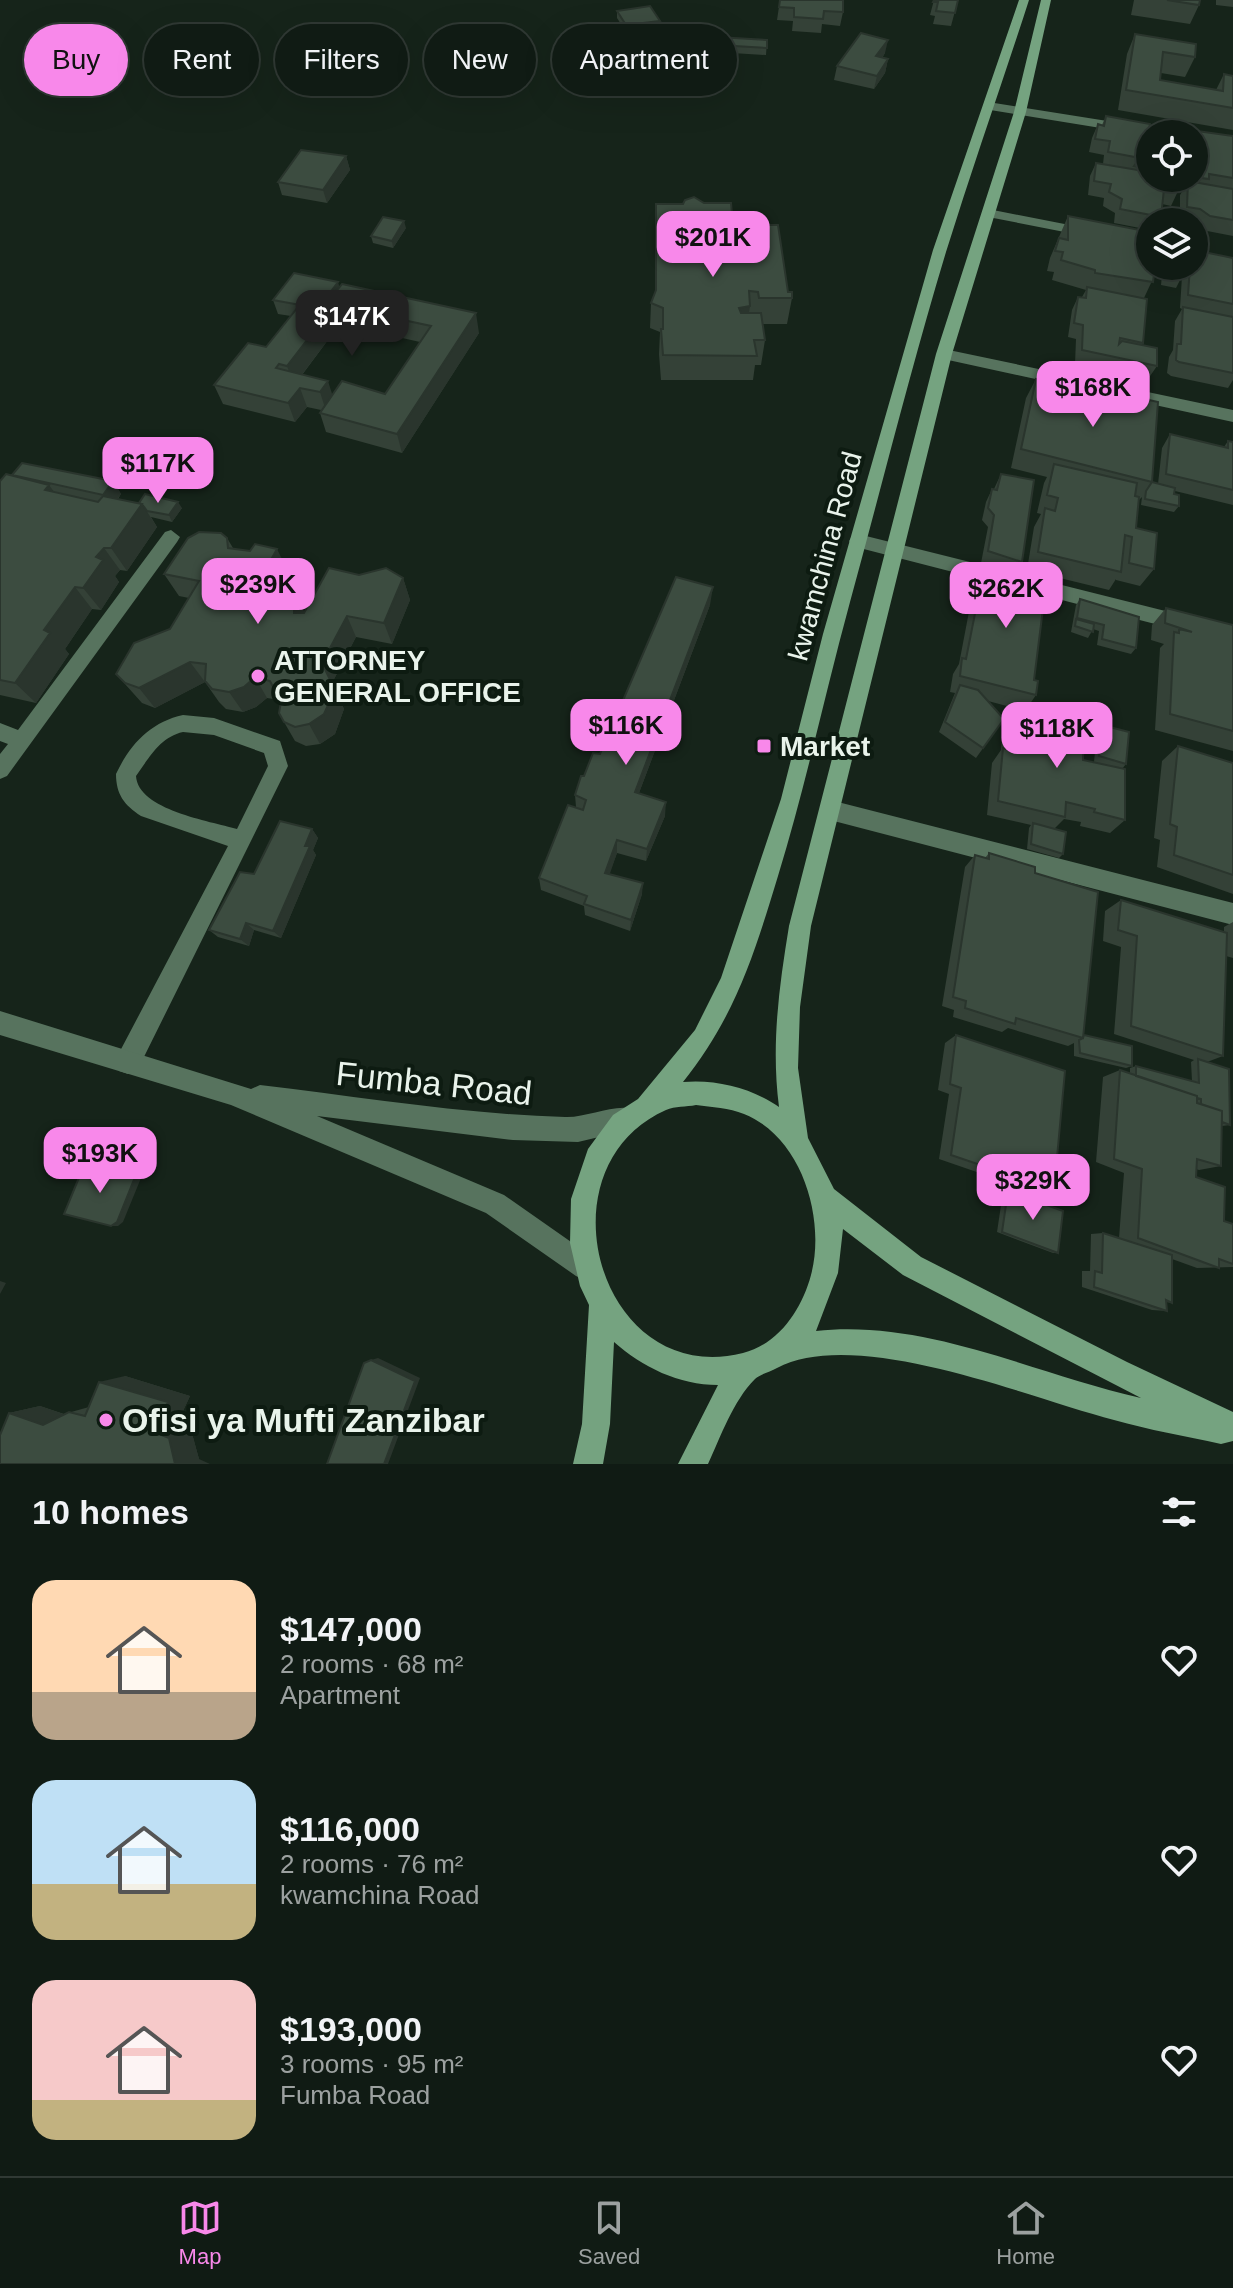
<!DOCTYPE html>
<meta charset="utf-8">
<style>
body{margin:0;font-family:Helvetica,sans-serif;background:#1e2822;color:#f1f3f6;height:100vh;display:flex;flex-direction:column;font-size:30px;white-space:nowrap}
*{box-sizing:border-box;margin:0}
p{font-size:26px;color:#9ca1a0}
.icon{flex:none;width:44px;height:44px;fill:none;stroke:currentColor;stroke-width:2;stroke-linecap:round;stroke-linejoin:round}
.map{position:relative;height:1464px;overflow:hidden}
.details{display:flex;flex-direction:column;background:#101b14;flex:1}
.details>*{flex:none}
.top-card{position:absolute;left:24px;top:24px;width:800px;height:72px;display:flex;gap:16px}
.buttons{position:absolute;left:1136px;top:120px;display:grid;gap:16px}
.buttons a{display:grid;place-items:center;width:72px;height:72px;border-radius:50%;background:#101b14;box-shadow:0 8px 32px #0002,0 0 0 2px #303934;font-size:40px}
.price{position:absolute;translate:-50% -68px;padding:0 18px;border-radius:16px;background:#f888ea;color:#111;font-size:26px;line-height:52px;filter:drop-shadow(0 2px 4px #0008)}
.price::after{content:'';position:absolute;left:50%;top:48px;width:24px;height:18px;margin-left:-12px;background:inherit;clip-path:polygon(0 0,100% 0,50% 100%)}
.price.on{background:#222;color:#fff}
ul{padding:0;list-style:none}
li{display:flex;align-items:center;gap:24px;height:200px;padding:0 32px}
li span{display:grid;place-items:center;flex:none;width:224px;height:160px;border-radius:24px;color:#555}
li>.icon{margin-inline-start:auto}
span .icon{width:96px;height:96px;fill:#fffc;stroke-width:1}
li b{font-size:34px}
h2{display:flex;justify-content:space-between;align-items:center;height:96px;padding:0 32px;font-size:34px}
.tag{padding:0 28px;border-radius:36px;background:#101b14;box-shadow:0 8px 32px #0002,0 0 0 2px #303934;font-size:28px;line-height:72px}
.tag.on{background:#f888ea;color:#111}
.tabs{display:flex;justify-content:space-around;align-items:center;height:112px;border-top:2px solid #303934;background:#101b14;font-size:22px;color:#9ca1a0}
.tabs a{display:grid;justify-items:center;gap:4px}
.tabs .on{color:#f888ea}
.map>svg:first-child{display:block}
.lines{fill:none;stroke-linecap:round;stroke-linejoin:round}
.service{fill:#57735e;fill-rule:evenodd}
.minor{fill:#57735e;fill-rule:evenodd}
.tertiary{fill:#57735e;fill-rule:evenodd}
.secondary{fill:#75a380;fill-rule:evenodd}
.wall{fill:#344137;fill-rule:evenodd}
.shaded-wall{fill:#2a352d}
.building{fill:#3c4c40;stroke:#2a352d;stroke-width:2}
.poi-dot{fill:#f888ea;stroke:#0d1b11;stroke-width:3}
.labels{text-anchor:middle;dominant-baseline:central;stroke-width:8;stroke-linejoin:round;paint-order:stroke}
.street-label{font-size:28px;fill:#e9f3eb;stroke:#0d1b11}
.poi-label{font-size:28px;font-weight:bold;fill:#e9f3eb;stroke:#0d1b11;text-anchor:start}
.near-street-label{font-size:34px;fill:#e9f3eb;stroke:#0d1b11}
.near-poi-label{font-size:34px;font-weight:bold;fill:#e9f3eb;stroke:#0d1b11;text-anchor:start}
</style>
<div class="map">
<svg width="1233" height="1464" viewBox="0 0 1233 1464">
<rect width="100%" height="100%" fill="#16241a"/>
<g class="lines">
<path class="service" d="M171 530 180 537 177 542 7 776 0 779V754L8 744 0 741V723L18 730 165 532Z
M183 715 214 718 280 741 288 766 137 1071 128 1074 119 1071 116 1062 119 1053 228 846 141 816C124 805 116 794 116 774 130 744 151 722 183 715ZM183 732 214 735 264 753 268 766 237 829C210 821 138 810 136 776 149 758 160 737 183 732Z"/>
<path class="minor" d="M988 102 1164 130 1170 134 1150 136 984 109V103Z
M988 209 1090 229 1097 233 1090 237 983 216V210Z
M944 349 1233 410V422L939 358V350Z
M858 534 1233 628V644L852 546 849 541 852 536Z
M830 800 1233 903V925L830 820 823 817 820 810 823 803Z"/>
<path class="tertiary" d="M0 1011 251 1089 260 1085C361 1097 463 1114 565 1117 588 1118 616 1102 637 1110L640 1119 637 1128 578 1142 513 1140 317 1116 504 1195 594 1258 598 1267 594 1276 585 1280 576 1276 486 1213 231 1105 0 1035Z"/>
<path class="secondary" d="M1019 0H1029C1002 84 972 168 946 252 911 368 882 485 850 602 825 693 806 785 778 876 754 955 735 1017 683 1082 716 1079 752 1088 779 1107 771 1045 779 987 789 926L936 354 1014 112 1041 0H1051L1026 112 952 354 811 926 800 1007 798 1068 808 1138 834 1189 921 1257 1127 1362 1233 1412V1441L1221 1444C1185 1436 1149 1430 1114 1420 1029 1398 857 1326 777 1368 770 1372 760 1374 755 1379 733 1401 721 1436 708 1464H678L718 1385C679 1385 642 1367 614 1342L610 1424 603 1464H573L582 1424 589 1305 580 1286 570 1243 571 1199 588 1149 613 1115 638 1099 695 1030 721 978 781 799 823 634 933 250ZM696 1105C712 1107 729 1108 744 1114 802 1137 826 1219 811 1275 802 1309 779 1344 743 1353 599 1389 537 1167 666 1110 675 1106 686 1107 696 1105ZM843 1229 903 1275 1141 1398C1034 1374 927 1319 816 1331L838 1273Z"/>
</g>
<path class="wall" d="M780 0 843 12 840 26 822 24 821 33 792 31 793 21 777 20Z
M934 0H958L951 26 933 24 935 16 930 15Z
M1134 0H1200L1199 5 1190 24 1131 15Z
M1216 0H1233V7L1216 5Z
M617 11 659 28 626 32 617 18Z
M1135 34 1195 57 1185 77 1161 73 1160 80 1216 90 1224 74 1233 76V130L1118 110 1127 54Z
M717 37 767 40 766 55 716 52Z
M885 53 882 58 888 59 885 73 874 89 834 80 837 66Z
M1106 116 1149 130 1150 134V178H1194V138L1197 131 1233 136V236L1202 230 1194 224V222L1180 221V195L1183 190 1179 189 1171 206 1162 204 1161 217 1158 222H1150V230L1114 223 1115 213 1103 206 1104 198 1088 195 1090 176 1096 163 1103 164 1104 155 1089 152 1092 138 1098 124 1102 125Z
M346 156 350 170 327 203 282 195 278 182Z
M656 204 733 225 788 292 792 298 787 324H762L765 340 761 365H755L753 380H661L659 354 660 332 650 328 651 303 655 293Z
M1068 216 1150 266H1159L1144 298 1143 343 1142 345 1157 366 1148 379 1075 364 1076 339 1068 337 1072 310 1078 297H1082L1086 290 1052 280 1054 272 1047 271 1050 258Z
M406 228 393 248 373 243 371 236Z
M1233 258V380L1228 388 1171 376 1167 373 1169 357 1173 350 1175 321 1182 309 1180 308 1182 276 1176 288 1161 285 1163 266H1194Z
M339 286 479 333 402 453 326 432 320 413 321 410 307 407 295 422 223 404 214 385 266 347 291 316 278 314 273 300ZM340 324 420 342 385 394 332 395 302 375Z
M1036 379 1094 391 1096 388 1152 482 1158 484 1162 448 1170 434 1224 447 1228 441 1233 442V505L1175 491 1174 494 1179 506 1174 512 1141 505 1142 497 1138 501 1136 528 1154 569 1140 586 1116 580V579L1109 590 1027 570 1034 527 1041 514 1037 513 1044 483 1047 477 1011 468 1026 398Z
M1001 474 1022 562 1018 571 1036 695 1025 711 988 701 1004 719 976 758 939 732 955 693 950 692 953 674 959 664 975 580 984 564 981 563 988 527 982 520 986 502 992 489H994Z
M12 475 113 481 121 494 118 499 139 503 182 508 172 522 151 517 157 527 127 571 120 570 115 576 119 582 101 610 92 609 65 649 69 654 36 703 0 695V481Z
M227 538 233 548 288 571 280 585 305 613 359 575 403 578 410 600 392 644 356 637 332 683 344 709 335 734 320 744 306 746 295 741 284 722 280 700 267 698 256 707 243 712 226 709 219 702 205 682 155 708 142 703 116 674 170 629 189 598 179 596 164 574Z
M1080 599 1136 648 1131 654 1097 645 1099 631 1093 629 1088 638 1071 632 1076 605Z
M710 605 639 793 665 816 646 861 617 853 609 874 642 894 630 931 585 915 584 906 541 890 539 878 576 807 575 795 584 776Z
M1166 608 1233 625V751L1155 730 1160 648 1164 644 1151 640 1152 625Z
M1014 710 1083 760 1115 767 1094 762 1097 730 1102 725 1126 764 1122 769 1125 820 1110 833 1080 826 1081 822 1064 819 1054 829 1063 854 1059 858 1027 849 1029 828 1031 825 987 815 992 763 1001 750 1003 725Z
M1178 746 1233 763V894L1157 867 1160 840 1154 838 1162 761Z
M312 829 318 838 313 850 316 855 281 938 254 930 249 946 218 937 209 930 254 874Z
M989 853 1035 873 1084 1035 1132 1066 1126 1068 1074 1056V1043L1068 1046 1008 1028 1002 1032 953 1017 954 1010 942 1006 965 867 975 855 985 858Z
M1121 900 1224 932V927L1233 922V958L1226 956 1223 1056 1207 1062 1230 1125 1222 1126 1221 1166 1199 1170 1196 1169V1177L1224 1221 1233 1224V1267L1197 1268 1172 1259V1303L1166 1302 1167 1311 1152 1310 1082 1287V1271H1090L1091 1234 1103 1233 1119 1238 1124 1173 1096 1162 1103 1077 1120 1070 1130 1074V1068L1136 1066 1192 1081 1191 1062 1194 1060 1114 1034 1121 947 1103 941 1105 911Z
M956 1035 1054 1190 1038 1193 939 1159 949 1094 938 1090 945 1043Z
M1008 1191 1058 1253H1053L997 1232 1003 1192Z
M125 1376 190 1396 177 1424 191 1430 199 1459 9 1413 40 1406 64 1414 89 1407Z"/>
<path class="shaded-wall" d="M660 21 659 28 626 32V25Z
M888 40 885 53 873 70 876 56Z
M888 59 885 73 874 89 877 76Z
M346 156 350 170 327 203 323 190Z
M404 221 406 228 393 248 392 241Z
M338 282 342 296 335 306 340 324 294 385 287 366 333 307 329 294Z
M750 306 746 331 739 308Z
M476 313 479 333 402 453 397 434Z
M328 381 334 400 326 411 320 392Z
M300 388 307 407 295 422 288 403Z
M113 481 121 494 111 507 103 495Z
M49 485 66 508 45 490Z
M178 502 182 508 172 522 169 515Z
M142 504 157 527 127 571 111 548Z
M104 548 120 570 115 576 119 582 101 610 83 588 96 557Z
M277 549 288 571 268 607 257 585Z
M403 578 410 600 392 644 384 623Z
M241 582 253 604 231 598Z
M75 587 92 609 65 649 69 654 36 703 15 683 44 630Z
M713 587 710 605 634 806 635 792Z
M294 591 305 613H294Z
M347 616 356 637 332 683 344 709 335 734 320 744 309 724 322 663Z
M190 662 205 682 155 708 139 688Z
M255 677 267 698 256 707 243 712 229 692Z
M666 802 665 816 646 861 647 849Z
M312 829 318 838 313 850 316 855 281 938 273 931Z
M617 840V853L606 885 605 873Z
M643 883 642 894 630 931 631 920Z
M246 923 254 930 249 946 240 939Z
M91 1164 141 1178 123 1222 118 1226H111Z
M0 1281 6 1283 0 1294Z
M378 1358 420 1378 388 1464H384L371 1360Z
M125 1376 190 1396 177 1424 191 1430 199 1459 210 1464H175L154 1432 99 1382Z
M40 1406 72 1417 43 1425 9 1413Z"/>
<path class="building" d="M780 0H843V12L824 11 823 19 794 17V8L779 7Z
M934 0H958L955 13 936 11 938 2H933Z
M1167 0H1200L1199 5Z
M650 6 660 21 626 25 617 11Z
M861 33 888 40 876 56 888 59 877 76 837 66Z
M1135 34 1196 44 1195 57 1163 52 1160 80 1223 91 1224 74 1233 76V108L1126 90Z
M717 37 767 40V48L717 45Z
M1106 116 1150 124 1149 130 1153 131V134H1150V169L1134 166 1140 158 1108 152 1110 141 1095 139 1098 124 1104 126Z
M1197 131 1233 136V178L1209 174V179L1194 177V148H1197Z
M301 150 346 156 323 190 278 182Z
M1096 163 1150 172V178H1180L1179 192 1164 189 1161 217 1120 209 1122 199 1109 192 1111 184 1094 181Z
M1188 181 1233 189V220L1210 216 1200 209 1187 207Z
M694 197 704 203H731L733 225H778L788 292H792V298H759L758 292 749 291 750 306 739 308 741 313H761L765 340H754L757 356 663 355 661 329H663V308L651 303 656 290V204H683L685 200Z
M1068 216 1150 232V266H1155L1153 282 1095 273V270L1061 260 1063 252 1055 251 1059 238 1068 240Z
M383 217 404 221 392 241 371 236Z
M1194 250 1233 258V304L1188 295 1190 266H1194Z
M1169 266H1186L1183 275 1169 271Z
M294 273 338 282 329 294 315 291 310 297H306L300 305 273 300Z
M342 284 476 313 397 434 320 413 342 381 385 394 431 326 334 305 287 366 279 364 276 368 328 381 320 392 300 388 288 403 214 385 248 343 266 347 306 297 328 301Z
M1087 287 1147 299 1143 343 1120 338 1119 344 1122 341 1157 348V366L1082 350 1083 325 1074 323 1078 297 1086 298Z
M1183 307 1233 317V373L1179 362 1176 360 1177 344H1181Z
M1036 379 1095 391 1096 388 1158 402 1152 482 1021 449Z
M1170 434 1228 448V441L1233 442V490L1166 474Z
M22 463 113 481 103 495 12 475Z
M1054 464 1137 483 1135 496 1139 497 1136 528 1157 533 1154 569 1129 563 1132 537 1125 535 1121 572 1038 552 1045 508 1055 511 1058 498 1047 495Z
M6 474 49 485 45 490 98 502 103 496 142 504 111 548H104L96 557 103 560 83 588 75 587 44 630 50 633 15 683 0 680V481Z
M1001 474 1034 480 1022 562 988 551 994 515 988 508 992 489 997 490Z
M1152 482 1175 488 1174 494 1179 495V506L1145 499 1146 491Z
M145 494 178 502 169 515 147 511 142 504 139 503Z
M199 532 221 533 227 538 228 548 250 551 255 544 277 549 257 585 241 582 231 598 243 600 264 585H285L294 591V613H304L329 568 359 575 386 568 403 578 384 623 347 616 322 663 335 690 324 714 309 724 295 727 284 722 279 713 281 702 270 681 255 677 244 687 229 692 212 689 205 681 206 664 190 662 139 688 125 683 116 674 134 643 170 629 199 581 164 574 188 538Z
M985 563 1047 577 1034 680 1038 681 1036 695 960 676 962 658 966 659Z
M676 577 713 587 635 792 666 802 647 849 617 840 605 873 643 883 631 920 584 904 587 896 539 878 568 805 583 810 586 800 575 795 581 776H584L593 753 600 754Z
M1080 599 1139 617 1136 648 1102 639 1104 625 1077 618Z
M1166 608 1233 625V731L1170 714 1174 632 1179 633V629L1192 632 1165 623Z
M1076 619 1094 624 1093 632 1075 626Z
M960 685 978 690 1004 719 983 748 945 722Z
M1014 710 1084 726 1083 760 1125 769V820L1094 812 1095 809 1066 802 1065 817 998 801 1003 748 1011 750Z
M1102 725 1129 732 1126 764 1099 756Z
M1178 746 1233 763V875L1174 855 1177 827 1170 824Z
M280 821 312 829 305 846H310L273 931 246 923 240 939 209 930 240 872 254 874Z
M1033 823 1066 832 1063 854 1031 844Z
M989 853 1035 867V873L1098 892 1083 1038 1016 1018 1015 1024 965 1008 966 1001 953 997 975 855 989 859Z
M1121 900 1227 933 1223 1056 1131 1026 1137 936 1118 930Z
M956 1035 1065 1071 1054 1190 951 1155 961 1088 950 1084Z
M1084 1035 1132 1046V1066L1080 1053 1079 1040 1083 1038Z
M1198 1059 1229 1069 1230 1125 1222 1122V1111L1201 1104V1099L1197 1098V1096L1136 1076V1066L1199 1083Z
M1120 1070 1197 1096V1103L1222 1111 1221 1166 1197 1159 1196 1177 1225 1187 1224 1221 1233 1224V1264L1219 1259V1268L1138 1238 1142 1169 1114 1159Z
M85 1163 135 1177 117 1222 111 1226 64 1214Z
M1008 1191 1063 1211 1058 1253 1002 1232Z
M1103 1233 1172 1255V1303L1166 1300 1167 1311 1094 1287 1095 1271 1102 1273Z
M371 1360 415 1381 384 1464H327L364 1363Z
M99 1382 168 1402 154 1432 169 1438 175 1464H0V1435L9 1413 43 1425 69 1412 85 1416Z"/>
<g class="poi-dot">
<circle cx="258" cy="676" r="8"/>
<rect x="756" y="738" width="16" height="16" rx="4"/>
<circle cx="106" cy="1420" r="8"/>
</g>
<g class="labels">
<g class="street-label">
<text transform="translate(825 556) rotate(-75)">kwamchina Road</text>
</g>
<g class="poi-label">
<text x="274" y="660">ATTORNEY<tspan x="274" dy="32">GENERAL OFFICE</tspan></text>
<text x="780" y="746">Market</text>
</g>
<g class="near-street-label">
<text transform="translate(434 1083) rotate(6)">Fumba Road</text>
</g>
<g class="near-poi-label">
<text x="122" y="1420">Ofisi ya Mufti Zanzibar</text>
</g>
</g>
</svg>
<div class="buttons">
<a><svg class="icon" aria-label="locate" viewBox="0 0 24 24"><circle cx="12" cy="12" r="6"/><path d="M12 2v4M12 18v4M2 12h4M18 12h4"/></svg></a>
<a><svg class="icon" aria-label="layers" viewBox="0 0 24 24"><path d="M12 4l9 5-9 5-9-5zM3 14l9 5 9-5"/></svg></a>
</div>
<b class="price" style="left:713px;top:279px">$201K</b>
<b class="price on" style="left:352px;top:358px">$147K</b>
<b class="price" style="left:1093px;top:429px">$168K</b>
<b class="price" style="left:158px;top:505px">$117K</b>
<b class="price" style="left:258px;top:626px">$239K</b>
<b class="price" style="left:1006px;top:630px">$262K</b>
<b class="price" style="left:626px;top:767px">$116K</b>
<b class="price" style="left:1057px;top:770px">$118K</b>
<b class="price" style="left:100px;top:1195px">$193K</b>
<b class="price" style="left:1033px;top:1222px">$329K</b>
<div class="top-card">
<a class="tag on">Buy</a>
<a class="tag">Rent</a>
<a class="tag">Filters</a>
<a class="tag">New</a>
<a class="tag">Apartment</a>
</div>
</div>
<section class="details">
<h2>10 homes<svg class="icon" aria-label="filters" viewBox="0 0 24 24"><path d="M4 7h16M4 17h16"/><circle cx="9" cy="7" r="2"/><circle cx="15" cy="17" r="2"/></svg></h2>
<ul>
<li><span style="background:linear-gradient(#ffd9b3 70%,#b9a48a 0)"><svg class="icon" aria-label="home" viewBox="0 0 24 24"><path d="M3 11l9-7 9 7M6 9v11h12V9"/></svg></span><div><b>$147,000</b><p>2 rooms · 68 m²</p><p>Apartment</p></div><svg class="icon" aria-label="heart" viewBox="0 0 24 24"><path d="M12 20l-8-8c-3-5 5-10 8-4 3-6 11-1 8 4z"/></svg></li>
<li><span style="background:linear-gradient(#bfe0f5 65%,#c2b280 0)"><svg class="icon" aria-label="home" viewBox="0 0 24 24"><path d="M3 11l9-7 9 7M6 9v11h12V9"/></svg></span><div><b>$116,000</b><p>2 rooms · 76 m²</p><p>kwamchina Road</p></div><svg class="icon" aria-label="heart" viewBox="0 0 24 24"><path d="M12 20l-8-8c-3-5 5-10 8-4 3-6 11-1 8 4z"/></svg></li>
<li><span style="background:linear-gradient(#f6c9c9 75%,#c2b280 0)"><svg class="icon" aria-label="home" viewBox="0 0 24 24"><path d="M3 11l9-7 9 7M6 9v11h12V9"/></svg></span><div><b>$193,000</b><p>3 rooms · 95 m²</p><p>Fumba Road</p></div><svg class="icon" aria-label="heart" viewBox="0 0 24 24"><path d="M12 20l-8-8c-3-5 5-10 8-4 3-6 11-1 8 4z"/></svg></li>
</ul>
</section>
<nav class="tabs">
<a class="on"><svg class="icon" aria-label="map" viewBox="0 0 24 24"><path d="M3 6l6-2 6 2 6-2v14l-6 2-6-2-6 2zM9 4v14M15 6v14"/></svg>Map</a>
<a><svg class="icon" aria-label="saved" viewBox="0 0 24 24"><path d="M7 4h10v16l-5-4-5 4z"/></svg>Saved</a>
<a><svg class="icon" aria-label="home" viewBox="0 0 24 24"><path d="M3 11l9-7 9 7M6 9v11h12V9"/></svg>Home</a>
</nav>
